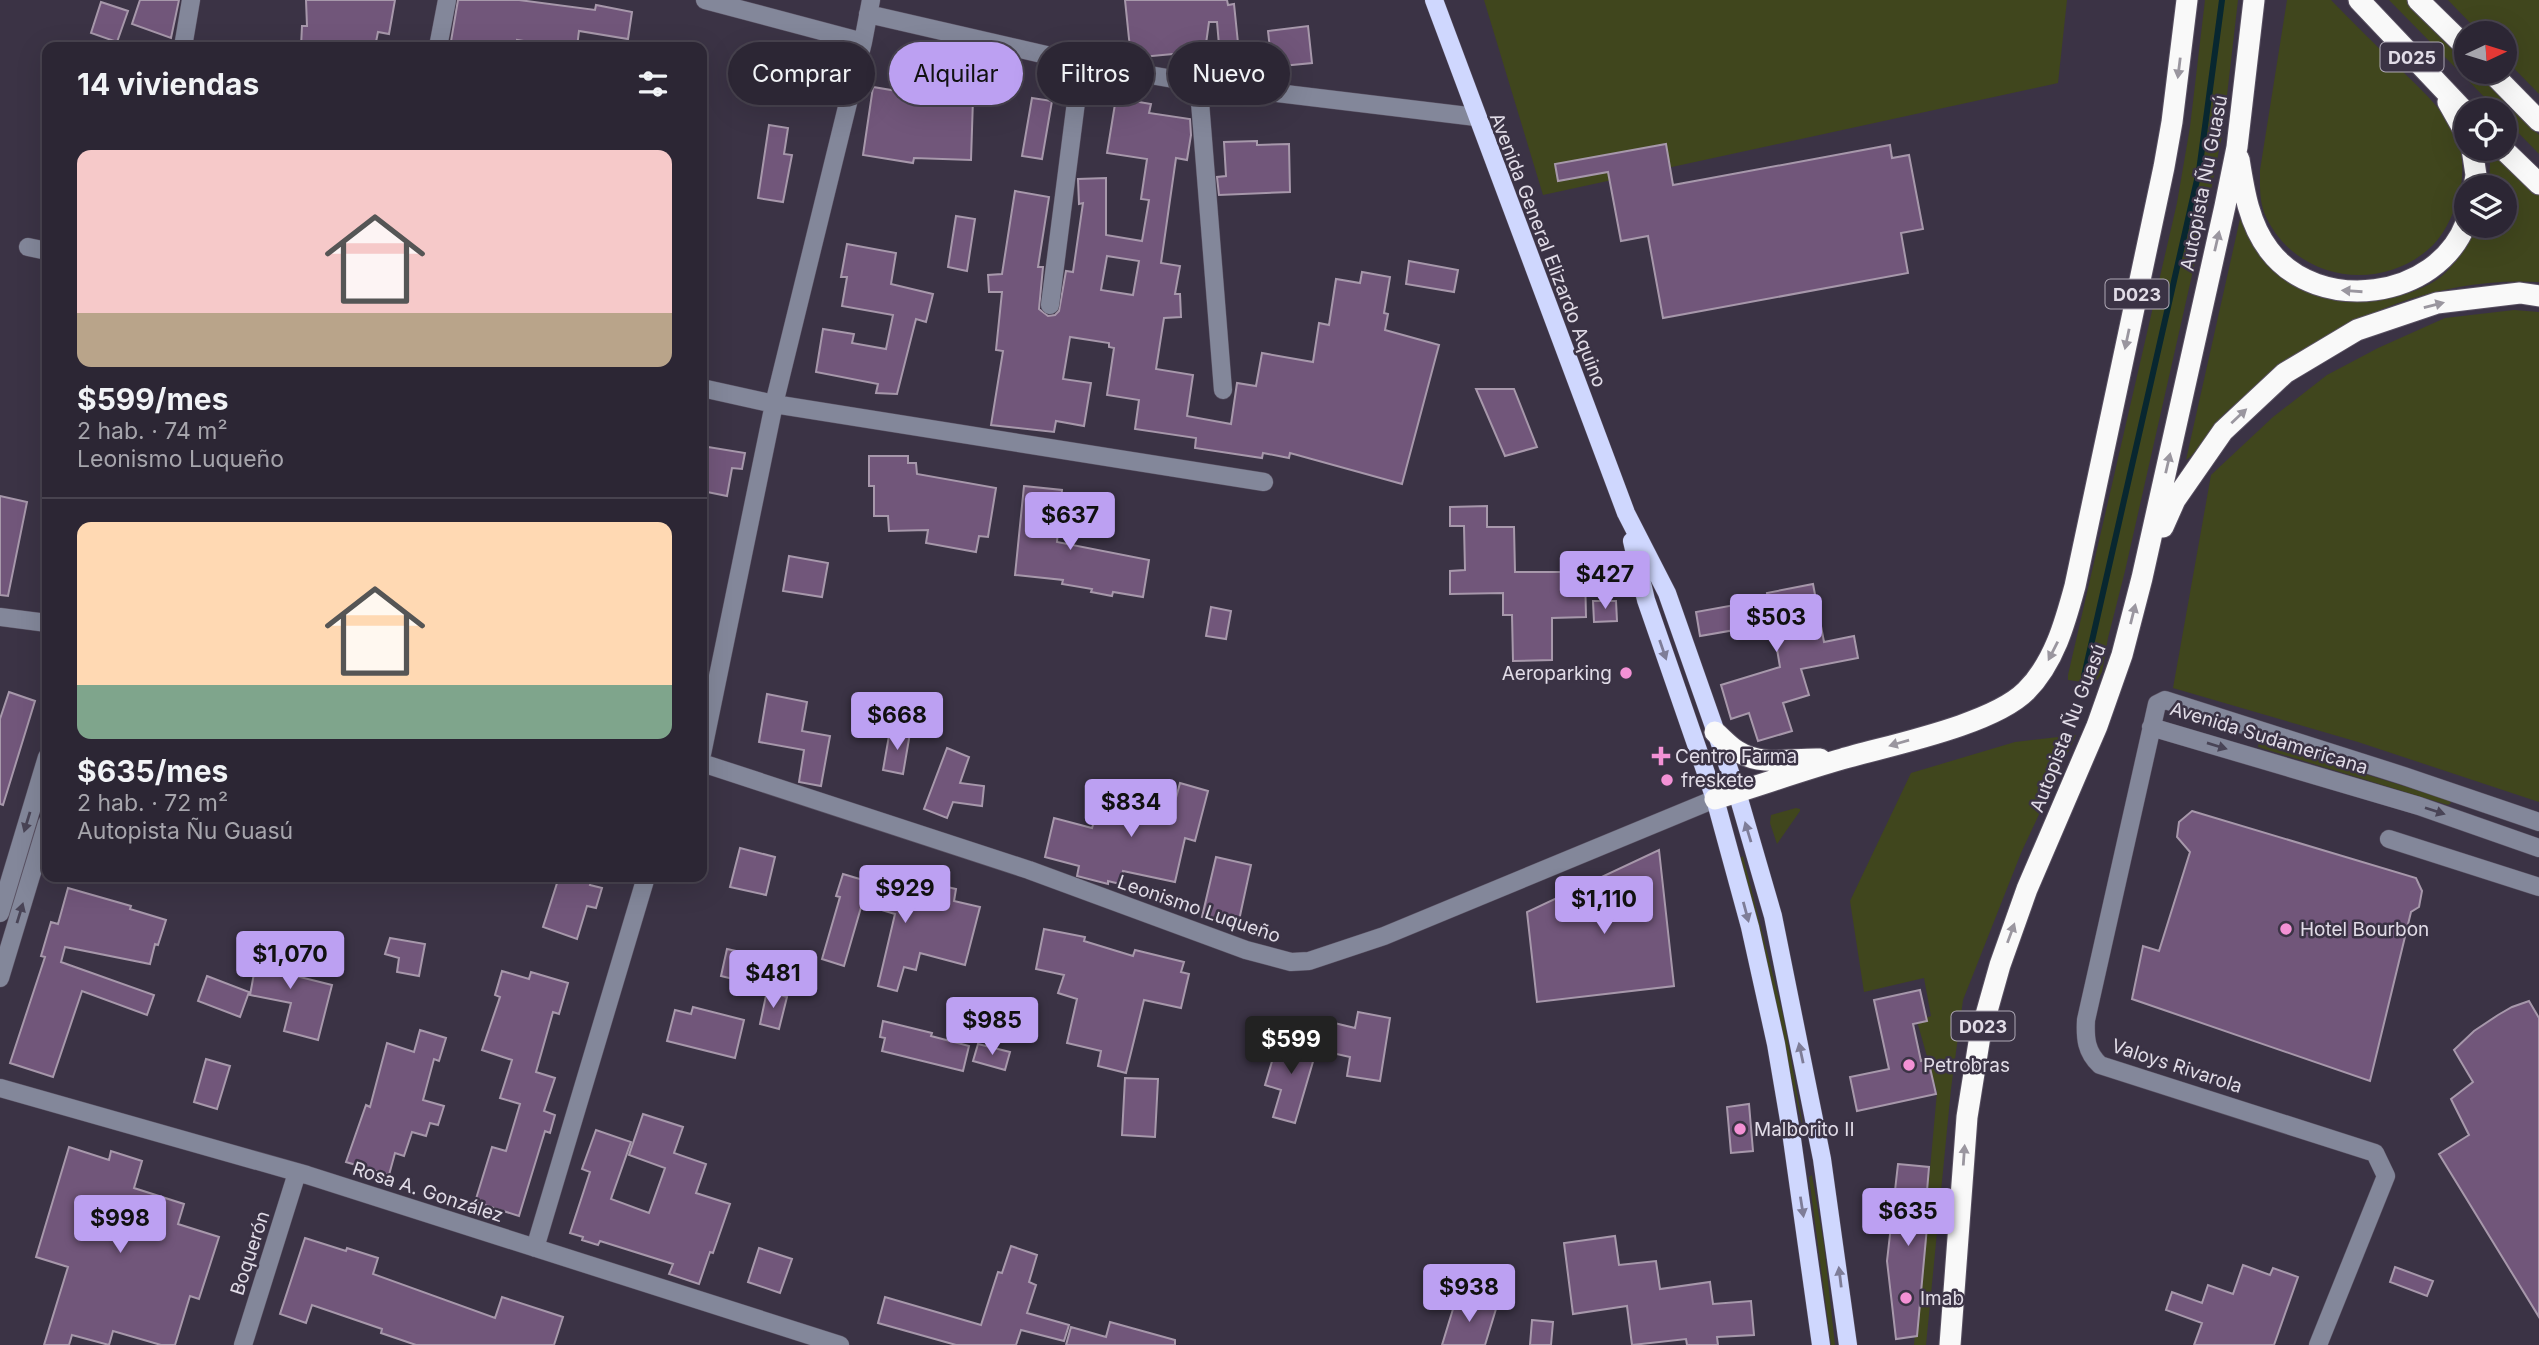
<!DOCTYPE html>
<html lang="es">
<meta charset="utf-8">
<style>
body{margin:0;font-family:Inter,sans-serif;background:#342e3c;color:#f1f3f6;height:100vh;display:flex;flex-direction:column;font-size:26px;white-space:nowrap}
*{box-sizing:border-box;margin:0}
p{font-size:23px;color:#a6a5ac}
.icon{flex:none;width:38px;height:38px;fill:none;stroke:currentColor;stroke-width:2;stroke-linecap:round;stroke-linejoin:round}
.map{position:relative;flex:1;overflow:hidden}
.side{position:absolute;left:42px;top:42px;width:665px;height:840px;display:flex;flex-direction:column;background:#2c2634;border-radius:14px;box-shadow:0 7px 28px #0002,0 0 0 2px #48434f}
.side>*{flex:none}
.guide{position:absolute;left:728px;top:42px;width:665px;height:63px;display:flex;gap:14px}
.needle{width:46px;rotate:86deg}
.controls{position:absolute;left:2454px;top:21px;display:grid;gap:14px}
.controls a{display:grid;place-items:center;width:63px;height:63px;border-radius:50%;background:#2c2634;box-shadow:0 7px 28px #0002,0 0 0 2px #48434f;font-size:35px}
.price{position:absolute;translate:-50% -60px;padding:0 16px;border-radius:7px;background:#bca0f2;color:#111;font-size:23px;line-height:46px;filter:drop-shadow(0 2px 4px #0008)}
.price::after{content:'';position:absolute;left:50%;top:42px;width:21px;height:16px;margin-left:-10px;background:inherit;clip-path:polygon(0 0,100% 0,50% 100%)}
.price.current{background:#222;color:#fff}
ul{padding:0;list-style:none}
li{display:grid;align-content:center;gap:14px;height:371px;padding:0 35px}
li+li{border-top:2px solid #48434f}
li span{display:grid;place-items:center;height:217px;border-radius:14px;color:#555}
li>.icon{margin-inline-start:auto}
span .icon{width:126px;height:126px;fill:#fffc;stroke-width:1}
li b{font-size:30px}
h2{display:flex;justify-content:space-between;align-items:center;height:84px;padding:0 35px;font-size:30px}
.chip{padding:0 24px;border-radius:32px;background:#2c2634;box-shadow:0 7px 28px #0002,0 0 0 2px #48434f;font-size:24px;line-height:63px}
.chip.current{background:#bca0f2;color:#111}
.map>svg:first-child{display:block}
.green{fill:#40461d}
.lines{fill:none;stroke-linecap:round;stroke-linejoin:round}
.stream{stroke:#082730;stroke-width:6}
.building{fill:#71567a;stroke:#a798ab;stroke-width:2;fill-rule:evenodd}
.minor-casing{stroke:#595162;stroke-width:19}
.major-casing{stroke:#595162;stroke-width:19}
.highway-casing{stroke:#595162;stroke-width:23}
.minor{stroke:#83879a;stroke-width:18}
.major{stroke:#cfd7fe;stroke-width:18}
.highway{stroke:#f9f9f9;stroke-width:21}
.oneway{fill:#9a969f}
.oneway2{fill:#7e7d98}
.oneway3{fill:#494456}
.poi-dot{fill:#f391d5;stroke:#3b3345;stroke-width:2.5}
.labels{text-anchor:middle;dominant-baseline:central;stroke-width:5;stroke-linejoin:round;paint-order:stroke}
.shield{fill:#3b3345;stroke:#afa9b6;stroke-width:2}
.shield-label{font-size:18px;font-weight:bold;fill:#e1dce7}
.street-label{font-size:19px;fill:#e1dce7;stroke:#3b3345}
.poi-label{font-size:19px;fill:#e1dce7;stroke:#3b3345;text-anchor:start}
</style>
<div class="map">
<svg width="2539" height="1345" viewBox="0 0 2539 1345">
<rect width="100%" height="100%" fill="#3b3345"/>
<path class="green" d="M1484 0H2067L2058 83 1543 195Z
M2205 0H2238L2223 130 2209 200 2125 571 2108 638 2102 672 2098 679 2091 683 2068 680V675L2177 203 2190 127Z
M2287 0H2331C2353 23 2376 45 2399 68 2421 90 2447 111 2458 142 2465 162 2463 185 2456 205 2451 219 2443 235 2432 246 2382 294 2296 281 2266 217 2259 202 2260 186 2260 170Z
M2389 0H2407L2466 60V72H2477L2539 135V154L2504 118V110H2497Z
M2448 0H2539V94L2504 58V33H2480Z
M2486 149H2498L2539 191V282C2430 276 2327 323 2247 394 2238 402 2227 410 2219 420 2208 431 2198 453 2186 460L2240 219C2268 235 2289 274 2317 293 2346 313 2420 297 2444 274 2458 261 2469 243 2477 226H2504V187H2489L2490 164Z
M2514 310 2539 312V802L2358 742 2173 688 2211 475 2273 417 2327 375 2378 348 2445 318Z
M2076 735 2021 853 1963 1000 1951 1089 1926 1345H1914L1937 1092 1917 1021 1931 1016 1924 978 1864 992 1850 901 1911 773 2015 742Z
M2259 742 2450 800 2451 803 2448 805 2258 747Z
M1796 808 1800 809V811L1777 844 1770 823 1771 815Z
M1743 856 1783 1015 1805 1137 1740 858Z
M1812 1175 1824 1245 1835 1345H1831L1809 1177Z"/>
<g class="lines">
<path class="stream" d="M2084 676 2199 171 2222 0"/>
</g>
<path class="building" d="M140 0H179L171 38 132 24Z
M306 0H395L389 34 378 32 375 47H301L302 26H307Z
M458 0H519L595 10 596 5 632 12 628 39 579 31 577 47H549V45L517 40 516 47H450Z
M1125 0H1227L1228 5 1234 4 1238 43 1219 45 1217 22H1209L1205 51 1131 58Z
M101 2 128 11 117 42 91 33Z
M1308 26 1312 63 1272 67 1268 31Z
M934 76 978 78 1002 81 998 103 973 99 971 160 914 158 913 163 863 155 873 87 933 97Z
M1032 98 1052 101 1042 159 1022 156Z
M1116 98 1151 104 1149 113 1190 119 1191 135 1187 160 1176 158 1161 263 1180 266 1175 294H1180L1181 317 1164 318 1156 369 1193 375 1187 416 1231 424 1237 383 1256 386 1262 353 1313 362 1319 323 1329 325 1336 279 1360 283 1362 272 1390 277 1384 313 1388 314 1385 330 1439 345 1402 484 1290 453 1289 458 1263 453 1262 458 1195 448 1196 438 1135 429 1139 400 1107 395 1114 348 1109 347V343L1070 337 1063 379 1091 383 1084 426 1056 421 1054 432 991 425 1003 351 996 350 1002 292H989L988 275 1002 274 1015 191 1049 197 1038 267H1043L1039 309 1048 316 1055 315 1059 311 1066 271 1073 272 1083 203 1079 204 1078 179 1106 178V235L1142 241 1149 200 1141 199 1147 159 1107 153ZM1107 256 1139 261 1133 295 1101 290Z
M769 125 788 128 784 154 792 155 783 202 758 198Z
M1257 141V145L1289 144 1290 192 1219 195 1217 177 1226 176 1224 142Z
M1666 144 1673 185 1890 145 1892 158 1909 155 1923 229 1901 233 1908 273 1663 318 1648 236 1621 241 1608 172 1558 181 1555 164Z
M956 216 975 219 967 271 948 267Z
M847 244 896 253 891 284 933 294 926 322 916 319 897 394 876 393 878 384 816 372 823 329 854 334 852 343 886 349 893 315 842 306 847 277H841Z
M1409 261 1458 270 1454 292 1406 284Z
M1476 389H1514L1537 447 1505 456Z
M702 446 745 453 742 469 732 468 727 496 702 491Z
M869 456H908V463H916L917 474 996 488 988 537 979 536 976 552 926 543 928 530 889 531 888 516H874V486H869Z
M1024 486 1062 490 1057 542 1149 560 1143 597 1113 592 1112 596 1091 592 1092 589 1062 584 1063 580 1015 575Z
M0 496 27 502 8 596 0 595Z
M1487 506V527H1514L1515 572H1585L1586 617 1552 618V660L1513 661 1512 615H1503V593L1450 594V571L1465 570 1464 526H1450V507Z
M789 556 828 563 822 597 783 591Z
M1813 584 1824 642 1854 636 1858 658 1801 669 1809 695 1783 703 1792 731 1758 741 1749 713 1731 719 1721 685 1780 667 1774 631 1737 638 1735 630 1700 636 1696 612 1768 599 1767 593Z
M1593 601H1616L1617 621 1594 622Z
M1211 607 1231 611 1226 639 1206 636Z
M9 692 35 701 3 805 0 804V719Z
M767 694 807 702 802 731 830 736 821 786 799 782 804 750 759 742Z
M890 730 910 733 903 774 883 770Z
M947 748 969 757 960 783 984 786 982 806 953 802 947 818 924 809Z
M1180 783 1208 791 1195 841 1185 838 1175 882 1123 871 1120 884 1108 881V884L1077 876 1079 866 1045 857 1054 818 1092 828 1098 810 1124 819 1130 794 1174 805Z
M2192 811 2416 878 2422 891 2419 907 2411 912 2370 1081 2132 999 2143 946 2159 951 2190 852 2177 837 2179 822Z
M740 848 775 857 766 895 730 887Z
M1659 850 1674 986 1537 1002 1527 912Z
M1216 857 1251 865 1238 925 1202 917Z
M843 874 900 891 901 887 910 890 913 879 956 889 954 901 980 907 965 965 920 953 916 970 904 967 897 991 878 986 895 914 862 904 844 966 822 959 840 897 836 896Z
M559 877H593L590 885 602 888 596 908 587 906 577 939 543 927Z
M68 888 131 906 130 909 166 920 158 945 155 944 150 964 65 947 61 962 154 995 147 1015 82 991 53 1077 10 1063 45 957 41 956 51 922 58 924Z
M1044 929 1085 937 1084 941 1133 956 1135 950 1184 962 1181 972 1189 974 1181 1008 1144 1000 1126 1073 1098 1066 1101 1051 1067 1043 1077 999 1058 993 1064 975 1036 969Z
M261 936 285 941 280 972 332 985 318 1040 284 1031 291 1003 250 995Z
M390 938 425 944 419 976 397 972 399 958 385 954Z
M727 949 768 958 762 986 721 976Z
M502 971 529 979 531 972 568 983 559 1014 553 1012 536 1072 555 1078 544 1111 555 1115 550 1133 545 1131 519 1216 475 1202 492 1147 506 1151 520 1104 500 1098 512 1060 482 1050 500 997 495 995Z
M207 976 249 992 240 1017 198 1001Z
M1920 990 1927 1021 1913 1024 1921 1061 1928 1059 1936 1094 1857 1111 1850 1077 1889 1069 1874 1000Z
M767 991 787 997 779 1029 760 1024Z
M2529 1001 2539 1018V1317L2439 1154 2469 1135 2451 1099 2473 1082 2454 1050 2474 1031 2498 1015 2512 1007Z
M693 1007 744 1020 735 1058 667 1041 675 1010 691 1014Z
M1358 1012 1390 1018 1380 1081 1347 1076 1350 1057 1319 1050 1326 1021 1355 1028Z
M883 1021 932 1033 931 1036 969 1046 963 1071 882 1051 885 1038 880 1037Z
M420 1030 446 1038 439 1061 434 1059 423 1100 444 1106 438 1125 430 1123 426 1136 412 1132 404 1156 395 1153 389 1175 346 1162 366 1105 370 1107 387 1043 414 1052Z
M1300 1031 1317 1048 1295 1123 1273 1117 1281 1090 1265 1085 1273 1058Z
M978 1044 1010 1052 1005 1070 973 1061Z
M206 1059 230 1066 217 1109 194 1102Z
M1125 1078 1158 1079 1155 1137 1122 1135Z
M1749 1104 1753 1151 1731 1153 1727 1107Z
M643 1114 683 1127 674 1153 706 1164 696 1193 730 1204 713 1253 710 1252 699 1284 669 1274 673 1264 600 1241 598 1245 582 1240 583 1237 570 1233 590 1172 582 1169 596 1130 631 1142 611 1199 649 1213 665 1168 629 1155Z
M69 1147 109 1160 111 1151 142 1161 134 1188 184 1204 178 1224 219 1237 199 1299 190 1296 175 1345H161L113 1331 109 1345 72 1335 69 1345H44L68 1267 36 1257Z
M1898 1164 1929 1167 1924 1227H1927L1917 1336 1896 1339 1887 1261Z
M1615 1236 1619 1265 1656 1261 1660 1289 1710 1282 1713 1304 1751 1301 1754 1335 1717 1337 1718 1345H1687L1686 1339 1632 1345 1627 1306 1573 1314 1564 1243Z
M305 1238 346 1251 347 1248 378 1258 373 1274 495 1318 502 1297 563 1317 554 1345H416L381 1333 382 1329 312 1305 306 1323 280 1314Z
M1011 1246 1037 1255 1029 1282 1036 1285 1027 1313 1069 1325 1064 1341 1021 1330 1016 1345H956L878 1323 885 1297 981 1325 998 1272 1002 1273Z
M759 1248 792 1259 780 1293 748 1282Z
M2243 1265 2270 1275 2273 1268 2298 1277 2274 1345H2194L2202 1323 2166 1310 2172 1292 2202 1303 2208 1285 2233 1294Z
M2395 1267 2433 1281 2427 1296 2390 1282Z
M1457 1296 1496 1309 1485 1345H1442Z
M1532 1320 1553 1322 1551 1345H1530Z
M1110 1322 1175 1340V1345H1066L1071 1327 1106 1337Z"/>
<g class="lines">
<defs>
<path id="minor" d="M705 0 863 42
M868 14 1081 63 1202 84 1476 117
M183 47 191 0
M438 47 447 0
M1202 84 1200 102 1223 390
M28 247 47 251
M1050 305 1081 63
M702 388 774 404 1264 482
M0 617 47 623
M2151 727 2419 806 2539 848
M702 754 774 404 863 42 871 0
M702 763 1029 870 1246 950 1291 962 1309 961 1384 936 1715 799
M2389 839 2539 887
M0 913 47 757
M0 978 47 823
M0 1088 307 1175 840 1345
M535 1248 646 877
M243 1345 297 1173
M2318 1345 2386 1176 2375 1153 2100 1065C2086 1052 2085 1038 2086 1020L2157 704 2165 700 2404 776 2539 822"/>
<path id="major" d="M1434 0 1626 513 1667 593 1737 792 1773 916 1822 1159 1848 1345
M1632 541 1646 600 1715 799 1750 927 1776 1044 1791 1132 1821 1345"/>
<path id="highway" d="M2359 0 2466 113
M2418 0 2466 47
M2491 72 2539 121
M2448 102 2466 134
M2472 149 2476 175 2474 187
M2503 149 2539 184
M2239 159C2244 191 2249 224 2269 250 2318 315 2437 300 2466 223
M2163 527 2175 500 2223 431 2285 373 2357 330 2437 303 2520 293 2539 296
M1715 732C1722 738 1729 746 1737 751 1762 767 1792 758 1820 759
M1715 799C1758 786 1800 771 1842 759 1890 745 1992 725 2026 691 2054 663 2065 623 2075 586L2164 167 2172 122 2187 0
M1950 1345 1967 1117 1980 1036 2000 965 2027 889 2097 726 2122 655 2142 578 2225 206 2237 147 2254 0"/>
</defs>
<use href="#minor" class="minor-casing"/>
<use href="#major" class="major-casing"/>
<use href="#highway" class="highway-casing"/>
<use href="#minor" class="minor"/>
<use href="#major" class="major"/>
<use href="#highway" class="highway"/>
</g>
<defs><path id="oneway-solid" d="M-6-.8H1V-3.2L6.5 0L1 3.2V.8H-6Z" transform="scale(1.75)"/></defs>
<g class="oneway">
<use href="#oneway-solid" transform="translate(2179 68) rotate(97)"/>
<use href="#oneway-solid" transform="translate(2217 241) rotate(-77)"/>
<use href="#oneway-solid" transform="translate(2352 291) rotate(-176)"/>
<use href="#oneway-solid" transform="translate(2434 305) rotate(-14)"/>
<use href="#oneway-solid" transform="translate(2127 339) rotate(102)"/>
<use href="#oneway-solid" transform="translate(2239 416) rotate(-43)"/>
<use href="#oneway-solid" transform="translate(2168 463) rotate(-77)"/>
<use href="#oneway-solid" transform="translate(2133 614) rotate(-76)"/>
<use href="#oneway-solid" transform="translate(2053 651) rotate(117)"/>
<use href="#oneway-solid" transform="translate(1899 743) rotate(164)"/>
<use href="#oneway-solid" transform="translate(2011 933) rotate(-70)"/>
<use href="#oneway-solid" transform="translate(1964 1155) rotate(-86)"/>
</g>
<g class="oneway2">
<use href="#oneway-solid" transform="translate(1663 650) rotate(71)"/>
<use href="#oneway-solid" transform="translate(1748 832) rotate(-107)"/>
<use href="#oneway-solid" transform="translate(1746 912) rotate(75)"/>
<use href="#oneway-solid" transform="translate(1801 1053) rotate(-102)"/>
<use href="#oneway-solid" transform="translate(1802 1207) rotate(81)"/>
<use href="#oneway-solid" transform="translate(1840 1277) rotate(-97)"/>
</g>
<g class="oneway3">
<use href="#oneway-solid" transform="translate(2217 746) rotate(17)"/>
<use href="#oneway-solid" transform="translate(2435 811) rotate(18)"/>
<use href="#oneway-solid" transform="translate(27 822) rotate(107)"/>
<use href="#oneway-solid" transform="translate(20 913) rotate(-73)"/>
</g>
<g class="poi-dot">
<circle cx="1626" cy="673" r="7"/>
<path d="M1657.5 745.5h7v7h7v7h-7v7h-7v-7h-7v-7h7z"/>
<circle cx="1667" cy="780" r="7"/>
<circle cx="2286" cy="929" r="7"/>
<circle cx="1909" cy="1065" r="7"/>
<circle cx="1740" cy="1129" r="7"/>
<circle cx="1906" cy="1298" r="7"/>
</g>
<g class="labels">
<g class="shield">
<rect x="2380.5" y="42.5" width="63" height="29" rx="5"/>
<rect x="2105.5" y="279.5" width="63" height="29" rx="5"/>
<rect x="1951.5" y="1011.5" width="63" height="29" rx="5"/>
</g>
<g class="shield-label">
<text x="2412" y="57">D025</text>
<text x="2137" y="294">D023</text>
<text x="1983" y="1026">D023</text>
</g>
<g class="street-label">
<text transform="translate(2204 183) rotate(-79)">Autopista Ñu Guasú</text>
<text transform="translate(1548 250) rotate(69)">Avenida General Elizardo Aquino</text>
<text transform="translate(2068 728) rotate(-69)">Autopista Ñu Guasú</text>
<text transform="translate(2269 738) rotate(17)">Avenida Sudamericana</text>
<text transform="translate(1199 909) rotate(19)">Leonismo Luqueño</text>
<text transform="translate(2177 1066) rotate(18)">Valoys Rivarola</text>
<text transform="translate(428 1192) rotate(18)">Rosa A. González</text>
<text transform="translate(250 1253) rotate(-72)">Boquerón</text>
</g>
<g class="poi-label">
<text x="1612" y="673" text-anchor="end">Aeroparking</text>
<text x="1675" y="756">Centro Farma</text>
<text x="1681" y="780">freskete</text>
<text x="2300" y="929">Hotel Bourbon</text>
<text x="1923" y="1065">Petrobras</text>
<text x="1754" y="1129">Malborito II</text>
<text x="1920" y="1298">Imab</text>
</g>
</g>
</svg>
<div class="controls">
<a><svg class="needle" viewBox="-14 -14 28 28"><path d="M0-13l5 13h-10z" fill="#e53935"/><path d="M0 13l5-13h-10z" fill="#a6a5ac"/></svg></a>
<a><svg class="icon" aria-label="locate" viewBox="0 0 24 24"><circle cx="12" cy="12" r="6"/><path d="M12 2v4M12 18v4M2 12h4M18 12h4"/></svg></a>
<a><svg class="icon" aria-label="layers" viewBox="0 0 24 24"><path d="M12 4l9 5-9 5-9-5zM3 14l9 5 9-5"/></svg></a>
</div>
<b class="price" style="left:1070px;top:552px">$637</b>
<b class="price" style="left:1605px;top:611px">$427</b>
<b class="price" style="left:1776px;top:654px">$503</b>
<b class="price" style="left:897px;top:752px">$668</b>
<b class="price" style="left:1131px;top:839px">$834</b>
<b class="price" style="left:905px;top:925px">$929</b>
<b class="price" style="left:1604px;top:936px">$1,110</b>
<b class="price" style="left:290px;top:991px">$1,070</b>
<b class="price" style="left:773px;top:1010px">$481</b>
<b class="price" style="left:992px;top:1057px">$985</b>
<b class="price current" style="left:1291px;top:1076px">$599</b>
<b class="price" style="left:1908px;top:1248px">$635</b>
<b class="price" style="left:120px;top:1255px">$998</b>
<b class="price" style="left:1469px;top:1324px">$938</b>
<div class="guide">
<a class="chip">Comprar</a>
<a class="chip current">Alquilar</a>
<a class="chip">Filtros</a>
<a class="chip">Nuevo</a>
</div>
<section class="side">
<h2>14 viviendas<svg class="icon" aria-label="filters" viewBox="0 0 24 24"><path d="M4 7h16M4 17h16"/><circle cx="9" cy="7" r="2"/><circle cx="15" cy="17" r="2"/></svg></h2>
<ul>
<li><span style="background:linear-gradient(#f6c9c9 75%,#b9a48a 0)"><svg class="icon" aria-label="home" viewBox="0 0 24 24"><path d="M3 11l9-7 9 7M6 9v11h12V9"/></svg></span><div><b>$599/mes</b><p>2 hab. · 74 m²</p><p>Leonismo Luqueño</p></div></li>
<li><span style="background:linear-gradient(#ffd9b3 75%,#7fa58c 0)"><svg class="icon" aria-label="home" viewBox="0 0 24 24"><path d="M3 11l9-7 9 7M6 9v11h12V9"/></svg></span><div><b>$635/mes</b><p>2 hab. · 72 m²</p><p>Autopista Ñu Guasú</p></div></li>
</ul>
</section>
</div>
